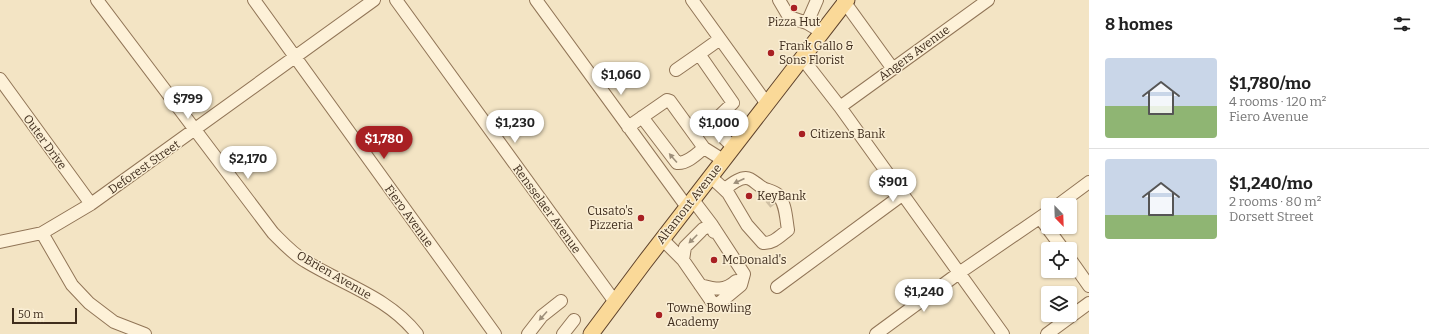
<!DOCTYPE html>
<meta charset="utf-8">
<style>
body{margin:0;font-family:Bitter,serif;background:#f6f6f6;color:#222;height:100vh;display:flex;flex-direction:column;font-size:15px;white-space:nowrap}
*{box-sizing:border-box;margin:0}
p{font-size:13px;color:#767676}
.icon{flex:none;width:22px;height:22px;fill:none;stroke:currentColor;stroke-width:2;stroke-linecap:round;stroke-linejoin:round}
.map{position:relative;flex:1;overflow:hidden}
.drawer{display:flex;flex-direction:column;background:#fff;width:340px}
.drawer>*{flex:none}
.needle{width:26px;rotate:157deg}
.controls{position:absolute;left:1041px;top:198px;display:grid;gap:8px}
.controls a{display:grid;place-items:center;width:36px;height:36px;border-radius:4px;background:#fff;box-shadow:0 1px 3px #0004;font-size:20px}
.scale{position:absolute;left:12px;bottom:10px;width:65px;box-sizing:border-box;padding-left:4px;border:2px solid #3f2d1d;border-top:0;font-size:11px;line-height:14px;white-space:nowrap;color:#3f2d1d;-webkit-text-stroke:3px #faeed4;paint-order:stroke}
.price{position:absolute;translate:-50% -34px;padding:0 9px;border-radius:14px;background:#fff;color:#222;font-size:13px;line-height:26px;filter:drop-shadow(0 1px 2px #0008)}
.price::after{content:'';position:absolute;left:50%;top:24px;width:12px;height:9px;margin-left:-6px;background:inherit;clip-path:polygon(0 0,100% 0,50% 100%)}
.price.current{background:#a82023;color:#fff}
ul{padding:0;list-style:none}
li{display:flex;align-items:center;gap:12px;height:100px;padding:0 16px}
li+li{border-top:1px solid #e0e0e0}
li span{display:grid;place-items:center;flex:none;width:112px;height:80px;border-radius:4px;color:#555}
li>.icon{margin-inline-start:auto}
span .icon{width:48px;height:48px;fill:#fffc;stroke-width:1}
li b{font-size:17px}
h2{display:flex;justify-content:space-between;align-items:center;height:48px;padding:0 16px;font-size:17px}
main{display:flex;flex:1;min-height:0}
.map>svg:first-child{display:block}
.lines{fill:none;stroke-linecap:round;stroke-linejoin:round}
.minor-tunnel{stroke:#cfbfa3;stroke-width:12;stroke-dasharray:12 6;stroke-linecap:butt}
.minor-casing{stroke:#917557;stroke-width:14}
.major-casing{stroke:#5e422c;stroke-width:17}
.minor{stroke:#fdf1d8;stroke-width:12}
.major{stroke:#fad998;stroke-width:15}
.oneway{fill:#9e8f7a}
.poi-dot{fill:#a82023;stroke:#faeed4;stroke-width:1.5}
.labels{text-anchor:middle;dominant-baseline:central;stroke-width:3;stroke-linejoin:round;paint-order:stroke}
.poi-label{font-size:12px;fill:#3f2d1d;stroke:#faeed4;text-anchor:start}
.street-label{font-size:12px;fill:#3f2d1d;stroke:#faeed4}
</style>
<main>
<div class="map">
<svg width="1089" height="334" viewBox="0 0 1089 334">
<rect width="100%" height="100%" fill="#f3e4c4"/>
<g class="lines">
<path class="minor-tunnel" d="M770 198 775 204"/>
<defs>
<path id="minor" d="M97 0 273 233C283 243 293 254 305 261 344 285 388 297 417 334
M254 0 495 334
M396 0 615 302
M536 0 687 207
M692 0 767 104
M779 0 789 17 807 23 822 32
M843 0 893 69
M807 23 817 0
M699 54 720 39
M802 58 840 107 1003 334
M676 70 699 54 733 103 714 121 725 139 733 147
M0 79 91 204
M840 107 988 0
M642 117 677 163C687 164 697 154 704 148
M717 125 725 124 743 134
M628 127 667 100 670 101 704 148 723 160
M710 177C717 182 722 187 728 193L747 225 763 243C773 244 780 236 788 230 786 219 786 202 777 194 773 191 767 190 763 188 758 185 754 181 750 179 742 175 730 185 725 189
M1058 205 1089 182
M1040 218 1063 249
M42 233 72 285 89 303 114 322 145 334
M662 239 683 260 712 302 718 304 741 285 744 274 712 225 693 200
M0 242 42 233 91 204 374 0
M1070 259 1089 286
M683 260 685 247 703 229 712 225 714 232
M700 285C715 289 724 292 736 281
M777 287 902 195
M528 334 542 316 561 301
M563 334 574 320
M876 334 959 273 1048 212
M1047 334 1089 303"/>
<path id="major" d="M591 334 644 263 847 0"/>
</defs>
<use href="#minor" class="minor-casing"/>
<use href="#major" class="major-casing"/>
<use href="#minor" class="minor"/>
<use href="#major" class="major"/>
</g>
<defs><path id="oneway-solid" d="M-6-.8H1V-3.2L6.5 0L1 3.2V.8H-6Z"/></defs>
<g class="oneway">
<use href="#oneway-solid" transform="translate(673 158) rotate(-131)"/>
<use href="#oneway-solid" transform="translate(739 181) rotate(156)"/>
<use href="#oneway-solid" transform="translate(693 239) rotate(135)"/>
<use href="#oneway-solid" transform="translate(543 316) rotate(132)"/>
</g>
<g class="poi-dot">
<circle cx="794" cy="8" r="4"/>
<circle cx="771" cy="53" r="4"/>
<circle cx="802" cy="134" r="4"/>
<circle cx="749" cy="196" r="4"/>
<circle cx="641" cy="218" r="4"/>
<circle cx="714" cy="260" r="4"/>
<circle cx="659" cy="315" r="4"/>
</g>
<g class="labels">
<g class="poi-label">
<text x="794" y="22" text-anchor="middle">Pizza Hut</text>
<text x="779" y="46">Frank Gallo &amp;<tspan x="779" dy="14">Sons Florist</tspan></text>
<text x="810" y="134">Citizens Bank</text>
<text x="757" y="196">KeyBank</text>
<text x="633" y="211" text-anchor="end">Cusato's<tspan x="633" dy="14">Pizzeria</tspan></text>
<text x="722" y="260">McDonald's</text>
<text x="667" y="308">Towne Bowling<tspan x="667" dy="14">Academy</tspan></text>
</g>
<g class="street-label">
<text transform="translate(914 53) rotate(-36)">Angers Avenue</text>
<text transform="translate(45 142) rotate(54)">Outer Drive</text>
<text transform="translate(144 167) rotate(-35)">Deforest Street</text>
<text transform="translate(689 204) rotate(-52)">Altamont Avenue</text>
<text transform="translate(547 209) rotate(54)">Rensselaer Avenue</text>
<text transform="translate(409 216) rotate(54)">Fiero Avenue</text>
<text transform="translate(334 275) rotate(30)">OBrien Avenue</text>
</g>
</g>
</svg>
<div class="controls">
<a><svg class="needle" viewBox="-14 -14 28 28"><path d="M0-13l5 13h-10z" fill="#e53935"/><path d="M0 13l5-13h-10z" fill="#767676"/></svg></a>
<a><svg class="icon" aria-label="locate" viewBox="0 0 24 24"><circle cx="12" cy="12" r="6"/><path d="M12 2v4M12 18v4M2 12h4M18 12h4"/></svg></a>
<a><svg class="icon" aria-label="layers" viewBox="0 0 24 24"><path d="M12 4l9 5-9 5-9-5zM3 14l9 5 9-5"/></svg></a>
</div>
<div class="scale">50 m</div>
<b class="price" style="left:621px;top:96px">$1,060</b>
<b class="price" style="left:188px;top:120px">$799</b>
<b class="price" style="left:515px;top:144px">$1,230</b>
<b class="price" style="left:719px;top:144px">$1,000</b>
<b class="price current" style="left:384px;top:160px">$1,780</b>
<b class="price" style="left:248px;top:180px">$2,170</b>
<b class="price" style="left:893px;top:203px">$901</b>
<b class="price" style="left:924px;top:313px">$1,240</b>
</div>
<section class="drawer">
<h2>8 homes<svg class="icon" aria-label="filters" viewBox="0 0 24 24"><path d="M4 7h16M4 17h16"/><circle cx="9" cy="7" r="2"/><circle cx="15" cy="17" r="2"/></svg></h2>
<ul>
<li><span style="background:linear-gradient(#c9d6e8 60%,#8fb573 0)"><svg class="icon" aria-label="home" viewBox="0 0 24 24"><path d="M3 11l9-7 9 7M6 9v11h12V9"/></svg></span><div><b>$1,780/mo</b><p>4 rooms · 120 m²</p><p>Fiero Avenue</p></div></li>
<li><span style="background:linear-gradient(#c9d6e8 70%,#8fb573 0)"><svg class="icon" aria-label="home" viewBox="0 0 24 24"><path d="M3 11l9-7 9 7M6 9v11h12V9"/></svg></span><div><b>$1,240/mo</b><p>2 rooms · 80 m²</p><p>Dorsett Street</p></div></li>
</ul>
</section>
</main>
